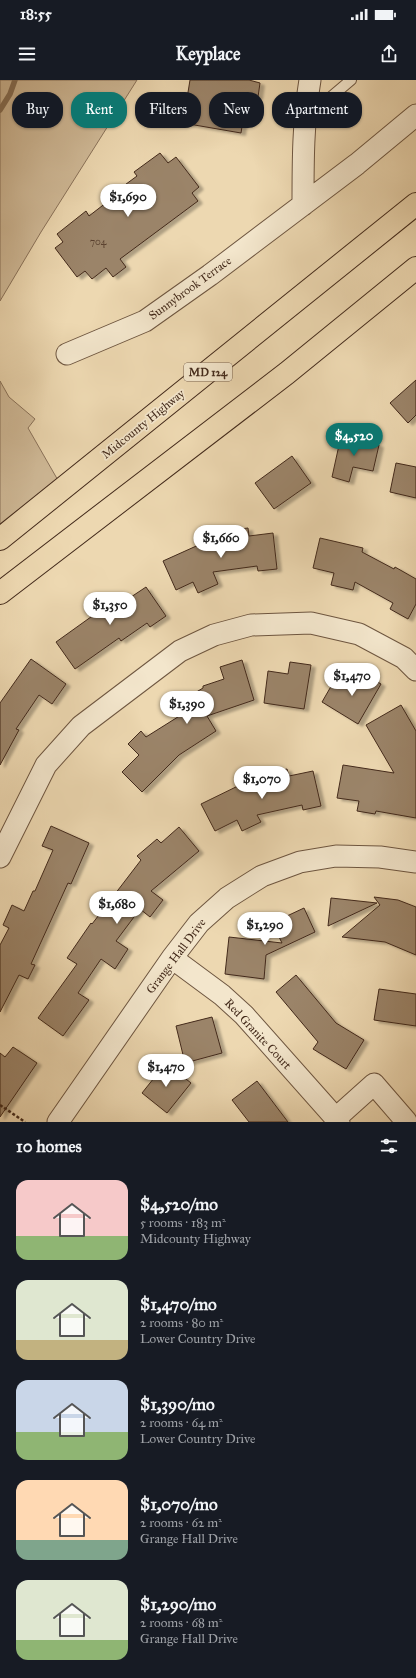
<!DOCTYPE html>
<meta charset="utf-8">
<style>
body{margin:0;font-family:"IM FELL Great Primer",serif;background:#242831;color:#f1f3f6;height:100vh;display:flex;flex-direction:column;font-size:15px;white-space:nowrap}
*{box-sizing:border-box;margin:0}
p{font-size:13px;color:#9ea1a6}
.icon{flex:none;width:22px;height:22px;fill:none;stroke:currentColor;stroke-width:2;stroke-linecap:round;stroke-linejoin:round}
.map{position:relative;height:1042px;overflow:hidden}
.details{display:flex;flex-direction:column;background:#171b24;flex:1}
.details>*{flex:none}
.top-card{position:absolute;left:12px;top:12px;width:392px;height:36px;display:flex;gap:8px}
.price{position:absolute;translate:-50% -34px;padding:0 9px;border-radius:14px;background:#fff;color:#222;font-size:13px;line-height:26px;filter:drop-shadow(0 1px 2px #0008)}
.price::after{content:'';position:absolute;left:50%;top:24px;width:12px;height:9px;margin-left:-6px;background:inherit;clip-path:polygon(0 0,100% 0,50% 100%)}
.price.on{background:#0f766e;color:#fff}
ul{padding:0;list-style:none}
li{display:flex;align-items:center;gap:12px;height:100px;padding:0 16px}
li span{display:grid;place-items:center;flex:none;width:112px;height:80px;border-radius:12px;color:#555}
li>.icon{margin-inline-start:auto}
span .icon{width:48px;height:48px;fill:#fffc;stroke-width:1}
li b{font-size:17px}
h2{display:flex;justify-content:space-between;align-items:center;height:48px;padding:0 16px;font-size:17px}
.tag{padding:0 14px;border-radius:16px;background:#171b24;box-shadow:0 1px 3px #0004;font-size:14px;line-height:36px}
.tag.on{background:#0f766e;color:#fff}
.status{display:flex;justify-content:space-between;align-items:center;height:28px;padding:0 20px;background:#171b24;direction:ltr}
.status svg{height:11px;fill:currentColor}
header{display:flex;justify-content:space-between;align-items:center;height:52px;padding:0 16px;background:#171b24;font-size:18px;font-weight:700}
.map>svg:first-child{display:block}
.green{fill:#d0ba98;stroke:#8a725a}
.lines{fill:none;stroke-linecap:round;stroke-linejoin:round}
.stream{stroke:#866f56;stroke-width:5.5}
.building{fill:#9b8469;stroke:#432a1b;filter:url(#shadow)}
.service-casing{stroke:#6e5640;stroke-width:12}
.minor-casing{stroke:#6e5640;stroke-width:23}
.primary-casing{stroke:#432a1b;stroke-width:24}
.path{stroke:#432a1b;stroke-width:2.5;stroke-dasharray:3 2;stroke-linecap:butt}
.service{stroke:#f3e6cc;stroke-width:10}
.minor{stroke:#f3e6cc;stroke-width:21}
.primary{stroke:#edd8b1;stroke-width:22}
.labels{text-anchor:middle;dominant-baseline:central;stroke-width:3.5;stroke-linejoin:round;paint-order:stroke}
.number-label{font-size:10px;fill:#59402e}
.shield{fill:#f3e6cc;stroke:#786250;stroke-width:1}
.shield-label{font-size:11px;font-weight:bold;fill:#432a1b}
.street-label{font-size:12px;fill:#432a1b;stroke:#f3e6cc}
</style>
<div class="status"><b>18:55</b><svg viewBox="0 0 49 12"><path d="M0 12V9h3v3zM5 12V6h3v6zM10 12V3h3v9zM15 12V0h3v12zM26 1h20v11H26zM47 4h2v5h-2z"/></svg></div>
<header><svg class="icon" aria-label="menu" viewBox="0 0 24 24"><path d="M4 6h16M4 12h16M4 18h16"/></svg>Keyplace<svg class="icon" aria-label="share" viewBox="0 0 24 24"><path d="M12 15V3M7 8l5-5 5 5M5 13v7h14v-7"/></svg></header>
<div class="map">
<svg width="416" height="1042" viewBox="0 0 416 1042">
<defs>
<filter id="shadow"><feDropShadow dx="4.5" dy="2.5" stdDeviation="1" flood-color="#0004"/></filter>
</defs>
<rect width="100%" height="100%" fill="#edd8b1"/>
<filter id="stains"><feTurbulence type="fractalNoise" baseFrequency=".005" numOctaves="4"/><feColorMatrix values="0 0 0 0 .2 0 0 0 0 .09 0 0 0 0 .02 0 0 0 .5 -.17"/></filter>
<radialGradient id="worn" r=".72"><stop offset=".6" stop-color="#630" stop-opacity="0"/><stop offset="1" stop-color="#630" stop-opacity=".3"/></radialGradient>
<path class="green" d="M0 0H137L41 152 0 221Z
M0 301 9 317 35 339 28 348 63 409 0 459Z"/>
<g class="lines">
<path class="stream" d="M0 30 10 14 15 0"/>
</g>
<path class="building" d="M190 0H249L260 3 258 17 247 15 241 53 183 43Z
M160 73 168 83 176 77 199 107 192 113 198 121 120 179 126 187 113 197 106 188 92 199 85 191 77 197 55 168 63 162 57 154 86 131 89 136 120 112 118 110 137 96 134 92Z
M416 300V335L408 343 390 323Z
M341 356 379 365 373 391 353 387 349 402 332 397Z
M292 376 311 403 274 429 255 403Z
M396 383 416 387V418L390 412Z
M248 448 249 456 273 453 277 489 258 491 257 486 213 492 218 504 198 513 193 502 176 510 163 481 203 463 233 459 232 450Z
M320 458 363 468 362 472 394 489 395 487 416 499V524L408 539 390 529 393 523 355 502 353 510 331 505 334 493 313 488Z
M146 507 166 536 150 547 147 543 121 561 119 558 75 589 56 562 109 524 108 522 120 514 125 521Z
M31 579 66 604 52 624 39 615 16 649 19 650 0 685V623Z
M242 580 254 620 207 636 216 651 179 675 142 712 122 692 139 675 128 664 141 651 146 657 181 635 175 625 203 608V606L224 599 220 587Z
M290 582 311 585 304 629 264 623 268 591 288 594Z
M364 594 381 604 358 644 322 622 337 596 356 607Z
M401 625 416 651V738L376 731 375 734 357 731 359 721 337 718 343 685 394 693 366 645Z
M287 689 289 696 313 691 321 726 303 730 302 725 257 735 261 742 242 751 237 740 215 751 201 724 242 704 244 707 274 701 272 692Z
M51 746 89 763 71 804 68 803 31 884 35 885 28 899 19 895 0 932V865L9 848 3 845 12 825 24 831 33 811H35L53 770 42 766Z
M179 747 199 771 151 811 163 820 150 837 140 829 116 861 128 869 115 889 101 879 78 913 89 920 63 956 38 938 77 884 67 878 91 843 92 844 141 780 137 776 157 759 161 763Z
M374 817 398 820 416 827V875L385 862 342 857 380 825Z
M331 818 377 823 328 846Z
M304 828 315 852 266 875 264 899 225 894 229 857 282 863 272 843Z
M296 895 336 943 364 960 346 989 313 969 318 962 276 912Z
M379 909 416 914V946L374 940Z
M212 937 222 973 185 983 176 946Z
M13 967 37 983 0 1037V973L5 977Z
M166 983 191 1003 167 1033 142 1013Z
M257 1001 288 1042H249L232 1020Z"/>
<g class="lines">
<defs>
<path id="service" d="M306 21 325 22 351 0"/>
<path id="minor" d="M303 125C303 83 303 41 310 0
M67 274 145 241 210 195 357 84 416 35
M0 777 46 685 81 646 180 571 214 555 251 545 311 543 359 554 404 578 416 590
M172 878 222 915 244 935 339 1042
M336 1038 374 1004 406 1041 405 1042
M58 1042 172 878 199 843 227 818 262 796 300 782 336 776 380 777 416 782"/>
<path id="primary" d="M0 459 416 124
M0 513 287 293 416 188"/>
</defs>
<use href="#service" class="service-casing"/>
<use href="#minor" class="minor-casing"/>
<use href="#primary" class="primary-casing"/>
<path class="path" d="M0 1025 25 1042"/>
<use href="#service" class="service"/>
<use href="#minor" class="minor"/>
<use href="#primary" class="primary"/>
</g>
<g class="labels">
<g class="number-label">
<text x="98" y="162">704</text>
</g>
<rect class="shield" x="184" y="283" width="48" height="18" rx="3"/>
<g class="shield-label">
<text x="208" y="292">MD 124</text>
</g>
<g class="street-label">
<text transform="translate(190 208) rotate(-36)">Sunnybrook Terrace</text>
<text transform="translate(143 344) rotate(-39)">Midcounty Highway</text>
<text transform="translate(176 876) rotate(-53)">Grange Hall Drive</text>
<text transform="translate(258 954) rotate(47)">Red Granite Court</text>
</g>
</g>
<rect width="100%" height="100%" filter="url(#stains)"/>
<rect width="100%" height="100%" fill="url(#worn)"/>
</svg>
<b class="price" style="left:128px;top:138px">$1,690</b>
<b class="price on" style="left:354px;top:377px">$4,520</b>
<b class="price" style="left:221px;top:479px">$1,660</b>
<b class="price" style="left:110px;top:546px">$1,350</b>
<b class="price" style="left:352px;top:617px">$1,470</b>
<b class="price" style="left:187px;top:645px">$1,390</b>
<b class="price" style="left:262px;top:720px">$1,070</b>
<b class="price" style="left:117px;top:845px">$1,680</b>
<b class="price" style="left:265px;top:866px">$1,290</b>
<b class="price" style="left:166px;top:1008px">$1,470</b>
<div class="top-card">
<a class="tag">Buy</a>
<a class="tag on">Rent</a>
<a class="tag">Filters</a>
<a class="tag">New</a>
<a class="tag">Apartment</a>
</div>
</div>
<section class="details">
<h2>10 homes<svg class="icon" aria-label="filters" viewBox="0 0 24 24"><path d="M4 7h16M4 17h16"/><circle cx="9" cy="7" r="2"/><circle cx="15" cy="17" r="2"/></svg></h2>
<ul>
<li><span style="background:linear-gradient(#f6c9c9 70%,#8fb573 0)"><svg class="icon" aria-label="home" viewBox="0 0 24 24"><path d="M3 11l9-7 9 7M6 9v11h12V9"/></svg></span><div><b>$4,520/mo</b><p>5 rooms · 183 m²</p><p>Midcounty Highway</p></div></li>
<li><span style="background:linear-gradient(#dfe7d0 75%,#c2b280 0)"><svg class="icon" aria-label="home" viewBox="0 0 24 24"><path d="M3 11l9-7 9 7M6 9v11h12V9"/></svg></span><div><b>$1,470/mo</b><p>2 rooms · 80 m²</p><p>Lower Country Drive</p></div></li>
<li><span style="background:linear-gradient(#c9d6e8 65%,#8fb573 0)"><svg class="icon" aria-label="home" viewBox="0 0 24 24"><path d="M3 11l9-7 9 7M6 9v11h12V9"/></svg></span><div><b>$1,390/mo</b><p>2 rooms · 64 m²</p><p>Lower Country Drive</p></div></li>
<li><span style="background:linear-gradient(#ffd9b3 75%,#7fa58c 0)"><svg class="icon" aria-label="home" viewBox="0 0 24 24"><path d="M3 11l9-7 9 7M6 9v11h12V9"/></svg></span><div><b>$1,070/mo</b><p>2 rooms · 62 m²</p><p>Grange Hall Drive</p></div></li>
<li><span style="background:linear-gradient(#dfe7d0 75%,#8fb573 0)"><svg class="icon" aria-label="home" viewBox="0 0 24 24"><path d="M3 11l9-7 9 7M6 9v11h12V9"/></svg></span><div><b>$1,290/mo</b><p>2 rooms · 68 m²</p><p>Grange Hall Drive</p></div></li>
</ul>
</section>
